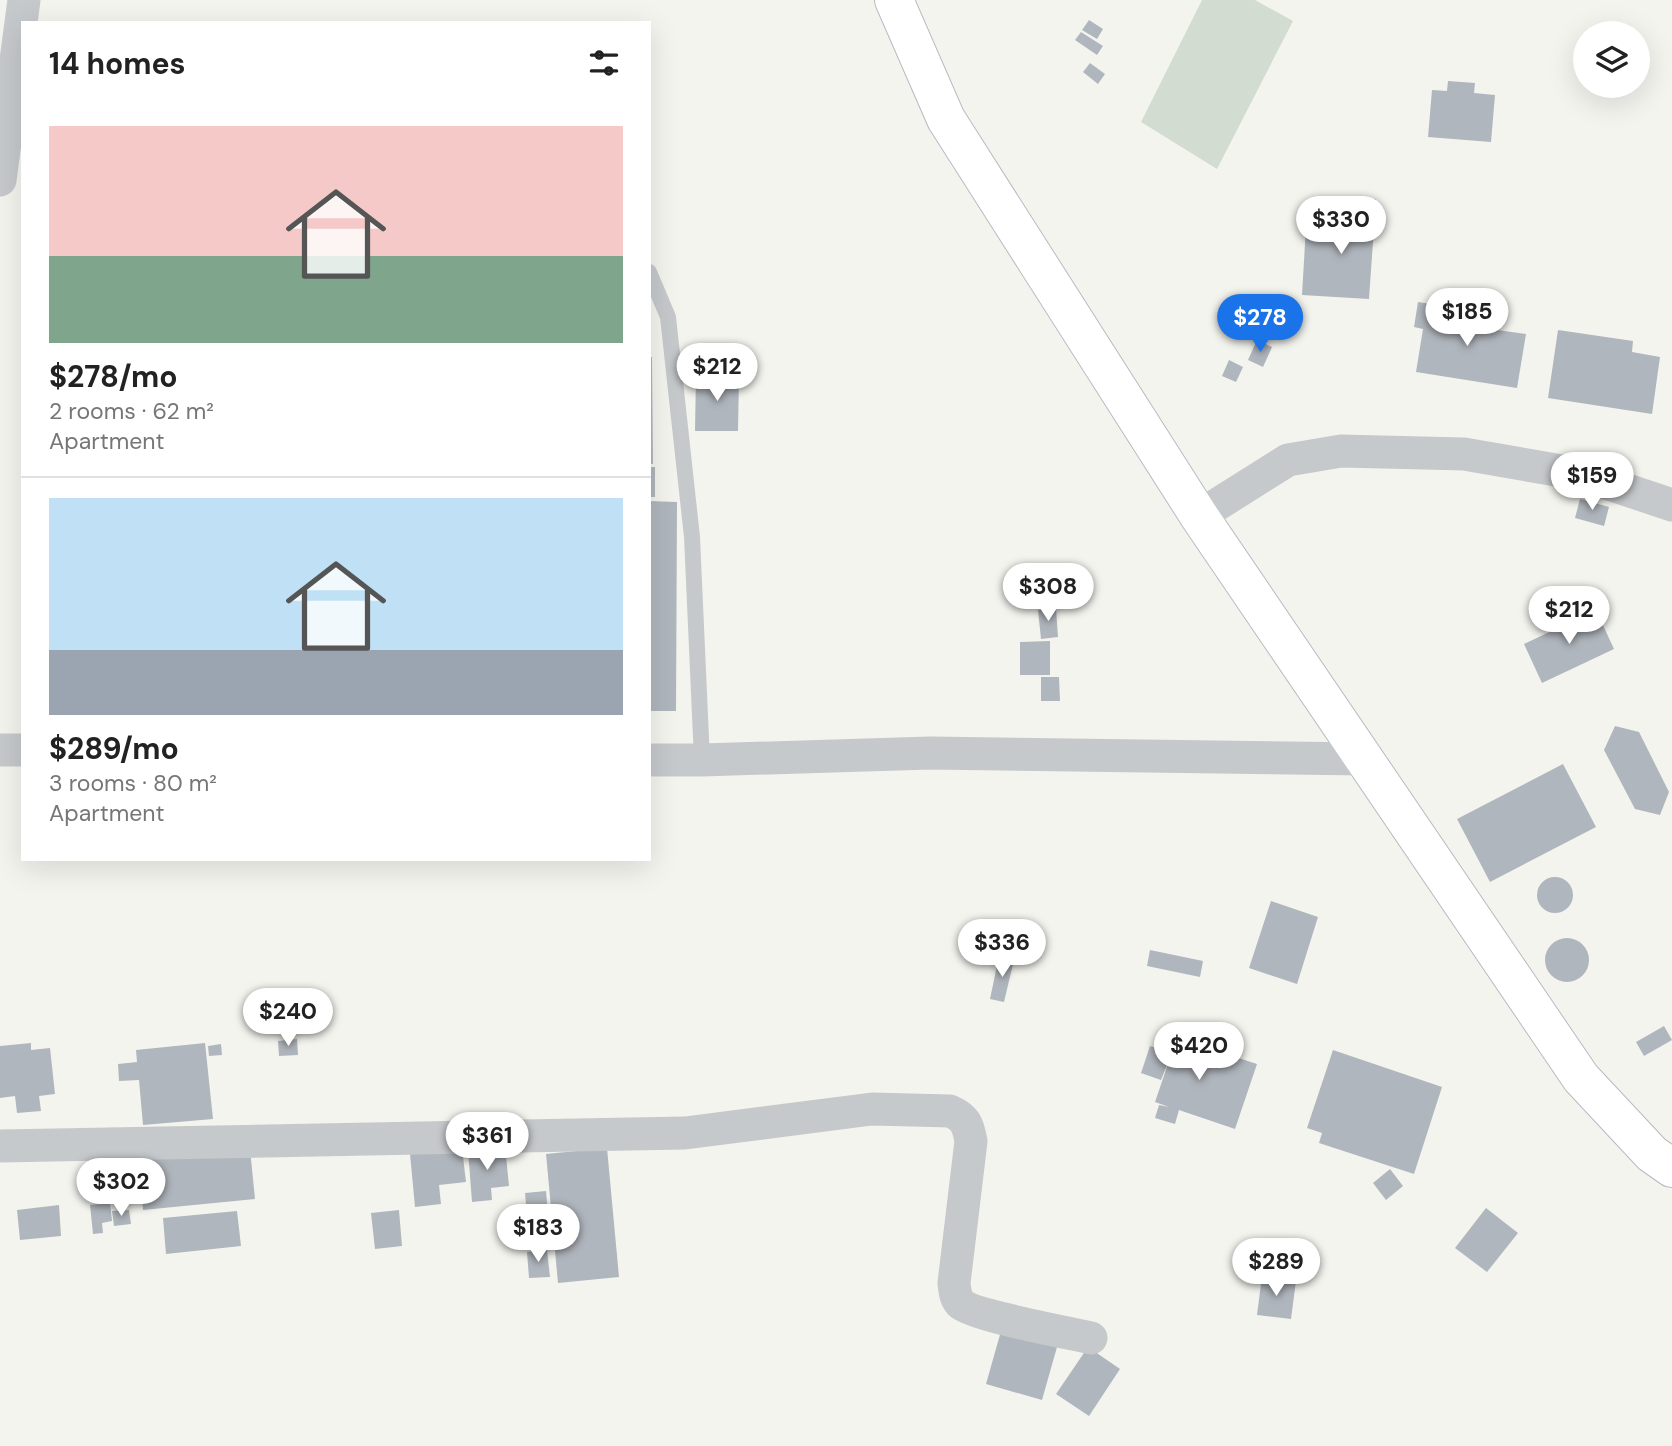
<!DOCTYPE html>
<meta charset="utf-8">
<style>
body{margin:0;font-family:"DM Sans",sans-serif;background:#f6f6f6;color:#222;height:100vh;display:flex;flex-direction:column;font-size:26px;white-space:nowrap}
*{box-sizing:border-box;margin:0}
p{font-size:23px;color:#767676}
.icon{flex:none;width:38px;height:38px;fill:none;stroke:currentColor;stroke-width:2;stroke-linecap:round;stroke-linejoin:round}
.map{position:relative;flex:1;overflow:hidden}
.panel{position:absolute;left:21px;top:21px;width:630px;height:840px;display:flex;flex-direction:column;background:#fff;border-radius:0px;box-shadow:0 7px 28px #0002}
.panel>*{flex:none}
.fabs{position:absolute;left:1573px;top:21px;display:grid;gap:14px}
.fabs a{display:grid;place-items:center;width:77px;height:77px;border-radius:50%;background:#fff;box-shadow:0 7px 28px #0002;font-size:35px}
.price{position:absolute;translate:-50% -60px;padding:0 16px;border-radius:24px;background:#fff;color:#222;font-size:23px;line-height:46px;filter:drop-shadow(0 2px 4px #0008)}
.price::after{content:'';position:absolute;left:50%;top:42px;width:21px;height:16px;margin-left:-10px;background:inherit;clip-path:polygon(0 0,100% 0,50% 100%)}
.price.on{background:#1a73e8;color:#fff}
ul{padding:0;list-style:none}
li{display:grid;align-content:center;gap:14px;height:371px;padding:0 28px}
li+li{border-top:2px solid #e0e0e0}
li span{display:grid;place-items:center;height:217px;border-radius:0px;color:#555}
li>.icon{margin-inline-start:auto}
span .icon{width:126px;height:126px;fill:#fffc;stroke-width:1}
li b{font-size:30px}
h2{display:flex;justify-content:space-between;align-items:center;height:84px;padding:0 28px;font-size:30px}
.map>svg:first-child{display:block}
.green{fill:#d3dcd0}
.building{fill:#b0b6bd}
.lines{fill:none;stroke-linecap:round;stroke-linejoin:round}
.secondary-casing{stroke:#b7bbc1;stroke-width:40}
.lane{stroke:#c6c9cc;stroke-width:16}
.street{stroke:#c6c9cc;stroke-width:33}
.secondary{stroke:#fff;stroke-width:38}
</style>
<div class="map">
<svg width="1672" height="1446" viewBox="0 0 1672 1446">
<rect width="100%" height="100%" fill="#f4f4ef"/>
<path class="green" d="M1202 0H1255L1293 21 1217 169 1141 122Z"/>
<path class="building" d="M1089 20 1103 29 1097 39 1082 30Z
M1081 32 1103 46 1097 55 1075 40Z
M1090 63 1105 74 1098 84 1083 72Z
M1448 81 1475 83 1474 93 1495 95 1491 142 1428 137 1432 90 1447 91Z
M1350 198 1376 199 1369 299 1302 295 1306 227 1349 230Z
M1418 302 1451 307 1450 314 1498 322 1497 330 1526 334 1517 388 1416 372 1423 329 1414 327Z
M1558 330 1633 341 1632 352 1660 357 1652 414 1548 398Z
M1257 340 1272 347 1263 367 1248 360Z
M649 357H652L653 464H649Z
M1229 360 1243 367 1236 382 1222 376Z
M696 374 739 375 738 431H695Z
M649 467H655V497H649Z
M1580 499 1609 507 1604 526 1575 518Z
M649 501 677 502 676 711H649Z
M1056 608 1058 637 1041 639 1038 610Z
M1596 610 1614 649 1542 683 1524 644Z
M1050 641V675H1020V642Z
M1041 677H1059L1060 701H1041Z
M1615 726 1639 732 1669 792 1660 815 1635 809 1604 750Z
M1563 764 1596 827 1490 882 1457 819Z
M1537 895a18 18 0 1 1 36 0a18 18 0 1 1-36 0Z
M1271 901 1318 917 1297 984 1249 968Z
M1545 960a22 22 0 1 1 44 0a22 22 0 1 1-44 0Z
M1150 950 1203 961 1200 977 1147 966Z
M999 956 1014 960 1004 1002 990 999Z
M1664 1026 1672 1040 1644 1056 1636 1042Z
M1178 1034 1215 1046 1214 1050 1257 1064 1235 1129 1179 1110 1175 1124 1155 1118 1159 1105 1169 1107 1155 1102 1171 1055 1161 1080 1141 1073 1150 1046 1172 1053Z
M297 1039 298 1055 279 1056 278 1041Z
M31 1043V1050L50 1048 55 1094 39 1096 41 1111 17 1113 15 1096 0 1098V1046Z
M205 1043 213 1119 143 1125 139 1080 119 1081 118 1064 137 1062 136 1050Z
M221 1044 222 1055 209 1056 208 1046Z
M1333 1050 1442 1087 1414 1174 1319 1143 1322 1133 1307 1128Z
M505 1146 509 1186 491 1188 492 1200 472 1202 468 1150Z
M462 1148 466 1182 439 1185 441 1204 415 1207 410 1154Z
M607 1148 619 1277 558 1283 546 1154Z
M250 1149 255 1199 143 1210 139 1159Z
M1390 1169 1403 1186 1386 1200 1373 1183Z
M546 1191 551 1246 513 1249 511 1230 528 1228 525 1193Z
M110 1203 112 1221 102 1223 103 1233 93 1234 90 1205Z
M59 1205 61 1236 20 1240 17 1210Z
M1486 1208 1518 1233 1487 1272 1455 1248Z
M129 1210 131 1224 114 1226 112 1211Z
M399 1210 402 1246 375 1249 371 1213Z
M237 1211 241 1246 166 1254 163 1218Z
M547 1250 550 1277 529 1278 527 1252Z
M1262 1276 1296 1281 1291 1319 1257 1315Z
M1003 1324 1059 1340 1042 1400 986 1384Z
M1088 1347 1120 1369 1089 1416 1056 1394Z"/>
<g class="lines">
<defs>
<path id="secondary" d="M894 0 946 119 1199 516 1581 1078 1652 1154 1672 1168"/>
</defs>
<use href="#secondary" class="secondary-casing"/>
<path class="lane" d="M649 272 668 317 692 537 702 760"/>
<path class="street" d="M0 180 24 0
M1199 516 1288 460 1341 451 1464 454 1579 474 1672 505
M0 750H23
M649 760H702L930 753 1364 759
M0 1146 685 1133 872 1109 950 1111C966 1118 968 1125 971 1141L954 1283C955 1291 955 1297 960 1303 971 1315 1070 1333 1091 1338"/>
<use href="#secondary" class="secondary"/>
</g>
</svg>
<div class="fabs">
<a><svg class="icon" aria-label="layers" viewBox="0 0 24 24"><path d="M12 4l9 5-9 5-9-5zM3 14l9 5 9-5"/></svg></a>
</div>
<b class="price" style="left:1341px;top:256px">$330</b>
<b class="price" style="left:1467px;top:348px">$185</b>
<b class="price on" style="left:1260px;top:354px">$278</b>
<b class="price" style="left:717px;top:403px">$212</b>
<b class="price" style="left:1592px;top:512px">$159</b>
<b class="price" style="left:1048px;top:623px">$308</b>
<b class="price" style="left:1569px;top:646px">$212</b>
<b class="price" style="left:1002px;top:979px">$336</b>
<b class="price" style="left:288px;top:1048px">$240</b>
<b class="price" style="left:1199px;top:1082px">$420</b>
<b class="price" style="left:487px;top:1172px">$361</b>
<b class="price" style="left:121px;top:1218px">$302</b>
<b class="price" style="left:538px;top:1264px">$183</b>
<b class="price" style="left:1276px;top:1298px">$289</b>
<section class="panel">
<h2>14 homes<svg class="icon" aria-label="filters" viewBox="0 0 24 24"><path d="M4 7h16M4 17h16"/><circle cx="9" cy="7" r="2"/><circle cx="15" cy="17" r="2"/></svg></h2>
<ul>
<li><span style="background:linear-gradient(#f6c9c9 60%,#7fa58c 0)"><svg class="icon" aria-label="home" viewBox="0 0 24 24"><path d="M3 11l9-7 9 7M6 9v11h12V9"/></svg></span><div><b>$278/mo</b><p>2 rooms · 62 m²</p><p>Apartment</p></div></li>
<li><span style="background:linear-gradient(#bfe0f5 70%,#9aa5b1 0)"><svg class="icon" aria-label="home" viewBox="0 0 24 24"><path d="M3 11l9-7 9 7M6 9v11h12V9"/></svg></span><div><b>$289/mo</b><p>3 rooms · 80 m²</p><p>Apartment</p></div></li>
</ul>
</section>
</div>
